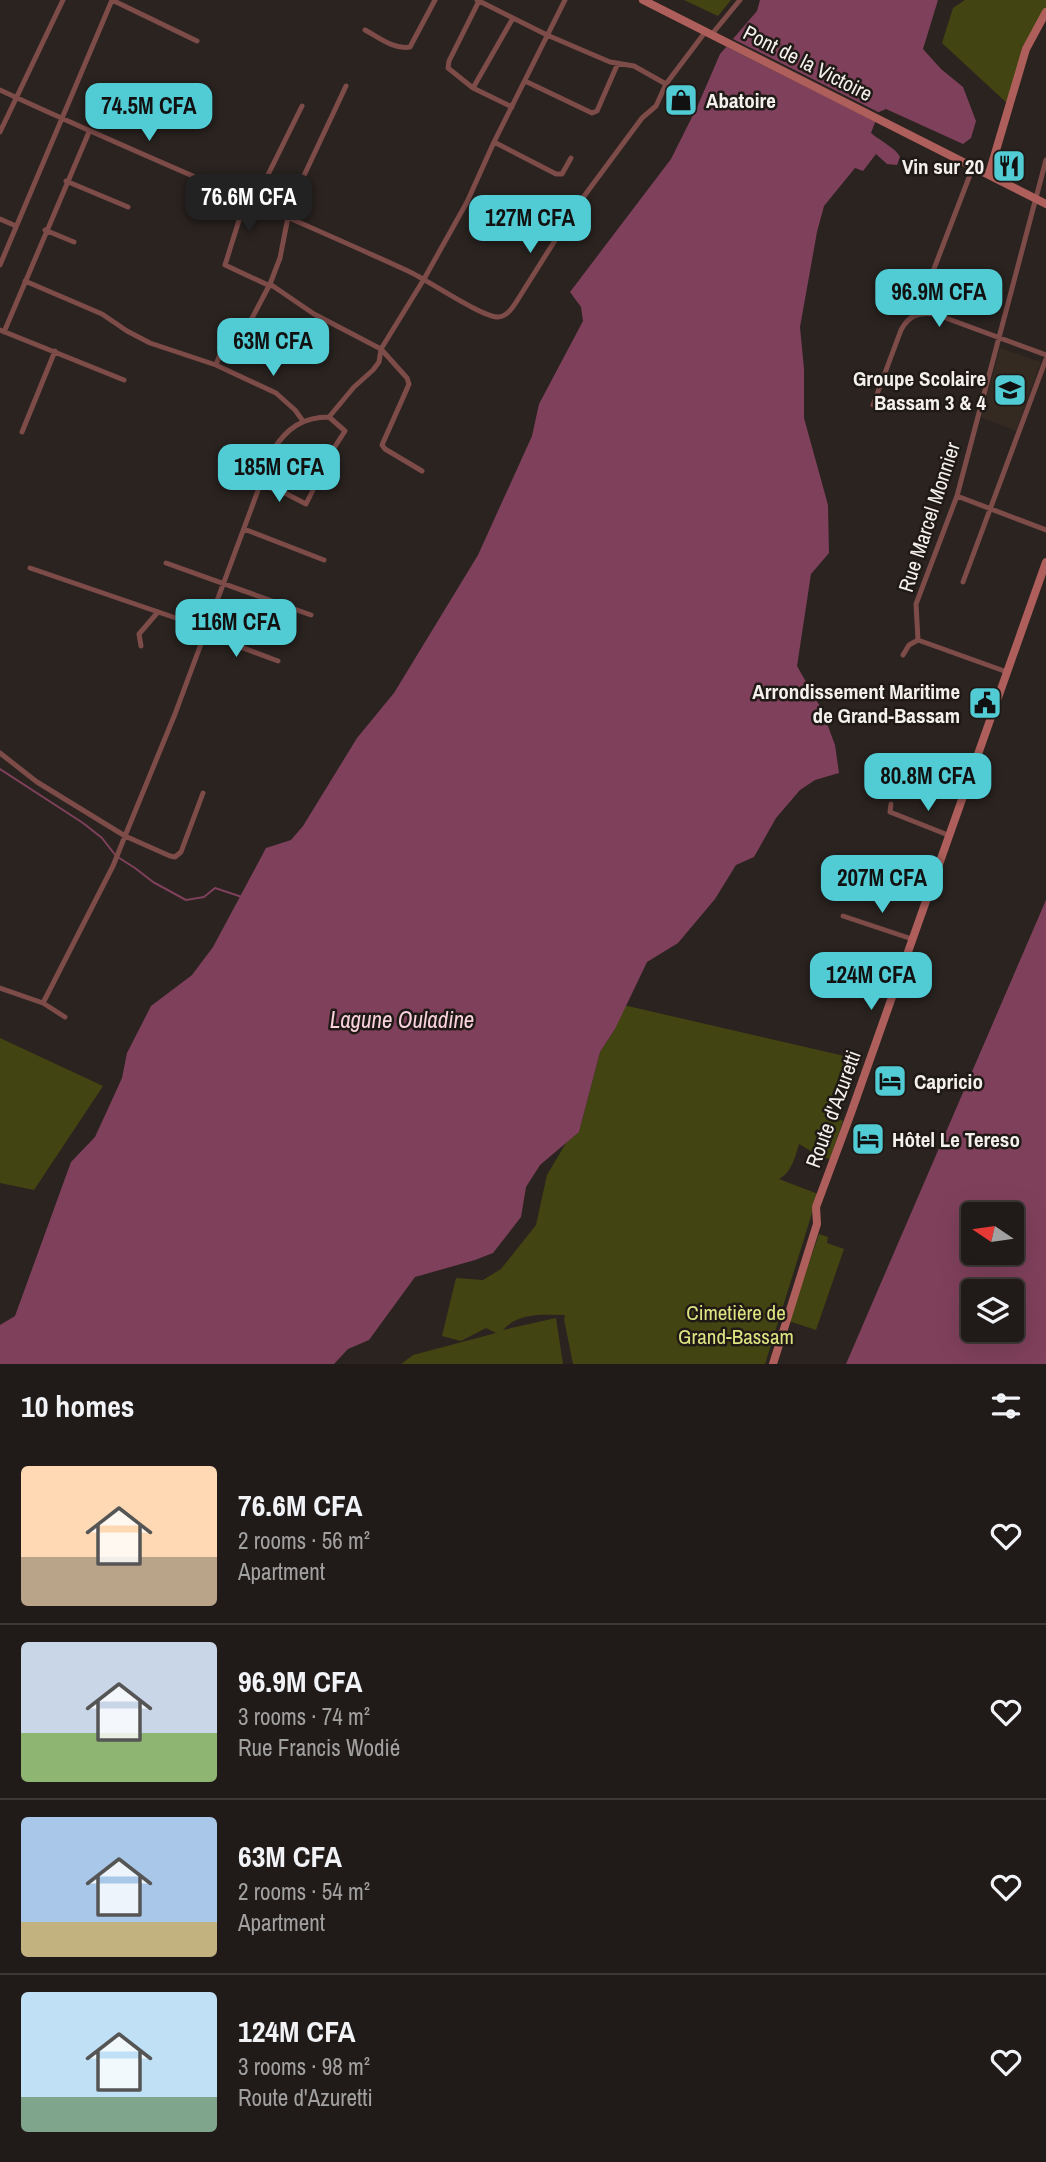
<!DOCTYPE html>
<meta charset="utf-8">
<style>
body{margin:0;font-family:"Archivo Narrow",sans-serif;background:#2d2725;color:#f1f3f6;height:100vh;display:flex;flex-direction:column;font-size:26px;white-space:nowrap}
*{box-sizing:border-box;margin:0}
p{font-size:23px;color:#a2a1a2}
.icon{flex:none;width:38px;height:38px;fill:none;stroke:currentColor;stroke-width:2;stroke-linecap:round;stroke-linejoin:round}
.map{position:relative;height:1364px;overflow:hidden}
.panel{display:flex;flex-direction:column;background:#201a18;flex:1}
.panel>*{flex:none}
.needle{width:46px;rotate:283deg}
.controls{position:absolute;left:961px;top:1202px;display:grid;gap:14px}
.controls a{display:grid;place-items:center;width:63px;height:63px;border-radius:7px;background:#201a18;box-shadow:0 7px 28px #0002,0 0 0 2px #3d3837;font-size:35px}
.price{position:absolute;translate:-50% -60px;padding:0 16px;border-radius:14px;background:#51ccd4;color:#111;font-size:23px;line-height:46px;filter:drop-shadow(0 2px 4px #0008)}
.price::after{content:'';position:absolute;left:50%;top:42px;width:21px;height:16px;margin-left:-10px;background:inherit;clip-path:polygon(0 0,100% 0,50% 100%)}
.price.active{background:#222;color:#fff}
ul{padding:0;list-style:none}
li{display:flex;align-items:center;gap:21px;height:175px;padding:0 21px}
li+li{border-top:2px solid #3d3837}
li span{display:grid;place-items:center;flex:none;width:196px;height:140px;border-radius:7px;color:#555}
li>.icon{margin-inline-start:auto}
span .icon{width:84px;height:84px;fill:#fffc;stroke-width:1}
li b{font-size:30px}
h2{display:flex;justify-content:space-between;align-items:center;height:84px;padding:0 21px;font-size:30px}
.map>svg:first-child{display:block}
.built{fill:#352a22}
.green{fill:#424511}
.water{fill:#7f405b;fill-rule:evenodd}
.pier{fill:#2a2320}
.lines{fill:none;stroke-linecap:round;stroke-linejoin:round}
.stream{stroke:#7f405b;stroke-width:2}
.street{stroke:#7d4b48;stroke-width:5}
.secondary{stroke:#af5f5b;stroke-width:8}
.labels{text-anchor:middle;dominant-baseline:central;stroke-width:5;stroke-linejoin:round;paint-order:stroke}
.street-label{font-size:21px;fill:#f4f0ed;stroke:#201a16}
.poi-label{font-size:21px;font-weight:bold;fill:#f4f0ed;stroke:#201a16;text-anchor:start}
.park-label{font-size:21px;fill:#dde582;stroke:#201a16}
.water-label{font-size:23px;font-style:italic;fill:#f9d1df;stroke:#201a16}
</style>
<div class="map">
<svg width="1046" height="1364" viewBox="0 0 1046 1364">
<rect width="100%" height="100%" fill="#2a2320"/>
<path class="built" d="M1000 348 1041 362 1016 431 981 417Z"/>
<path class="green" d="M684 0H731L718 16Z
M965 0H1046V15L1026 49 1009 105 942 43 953 8Z
M619 1004 853 1058 840 1103 827 1113 843 1121 830 1159 821 1157 799 1144C795 1157 792 1172 779 1179L818 1194 765 1364H573L564 1319 565 1315C543 1315 519 1312 503 1330L556 1318 563 1364H401L413 1355 496 1333 486 1328 461 1341 442 1336 456 1278 483 1280 501 1269 536 1225 547 1175 566 1143 579 1132 600 1052 615 1029Z
M0 1038 103 1086 34 1190 0 1183Z
M819 1234 828 1237 827 1243 844 1249 816 1330 789 1321Z"/>
<path class="water" d="M760 0H938L923 49 941 69 963 87 976 121 971 138 963 144 886 109 879 112 871 133C879 140 897 149 900 157L897 165 887 164 876 154 863 171 855 168 824 206 817 232 800 327 804 369V418L828 505 829 553 811 574 797 666 822 710 835 745 839 773 815 780 800 790 776 818 754 857 736 865 715 899 678 943 647 962 615 1029 600 1052 579 1132 540 1165 526 1187 521 1217 493 1253 475 1260 415 1277 369 1340 348 1349 334 1364H0V1325L15 1316 71 1162 95 1137 122 1078 127 1053 151 1006 192 975 213 947 266 848 291 840 303 826 357 738 394 693 478 555 532 436 539 404 583 321 581 307 570 292 671 159 698 105 720 54 757 11Z
M1046 900V1364H846ZM973 1214H1012V1253H973ZM973 1292H1012V1330H973Z"/>
<path class="pier" d="M729 37 882 114 878 123 723 45Z"/>
<g class="lines">
<path class="stream" d="M0 769 83 823 102 838 116 856 135 868 153 882 186 900 204 897 215 888 242 897"/>
<path class="street" d="M112 0 197 41
M477 0 547 35 610 62 634 66 666 84
M479 1 449 61 448 68 473 88 512 107
M365 30C378 37 394 50 410 47L435 0
M712 34 740 0
M525 81 592 113 597 111 618 63
M473 88 513 18
M0 90C135 153 273 209 408 271 428 280 481 317 498 317 508 317 515 304 520 296L576 207 642 118 656 106 666 84 706 31
M0 132 63 0
M494 142 556 174H562L571 158
M66 181 128 207
M246 198 225 265 270 286
M255 201 302 106
M285 216 346 86
M0 219 16 226
M45 230 74 242
M0 265 112 0
M25 281 102 314 127 331 150 343 216 365 276 393 295 410 303 421
M270 284 314 314 381 349 407 378 409 384 406 391 382 445 385 449 422 471
M922 312 927 287 973 167
M0 330 124 380
M4 332 89 132
M216 365 231 325 234 323 246 326 249 324 270 284 280 258 288 217
M873 405 901 330C909 315 919 312 935 314L1046 355
M22 432 55 351
M261 485 283 492 306 504 334 448 345 431 329 417
M957 496 1046 530
M244 529 324 560
M166 563 311 615
M30 568 205 628
M963 582 1046 359
M203 633 278 661
M918 640 916 604 957 496 1046 160
M918 640 1007 672
M141 646 139 634 158 612
M903 655 909 645 918 640
M0 753 37 782 125 836 170 856 175 857 181 852 203 793
M891 804 890 812 948 835
M896 874 930 885
M843 916 912 939
M0 988 43 1003 65 1017
M43 1003 113 866 125 836 175 714 273 450C287 428 303 417 329 417L354 387 373 370 379 362 381 349 424 279 467 202 494 142 565 0"/>
<path class="secondary" d="M643 0 1046 204
M989 174 1026 49 1046 12
M773 1364 817 1224 816 1207 851 1113 1046 562"/>
</g>
<defs>
<symbol id="shop-square" viewBox="-11 -11 22 22"><rect x="-9" y="-9" width="18" height="18" rx="4" fill="#51ccd4" stroke="#201a16"/><path d="M-5-2.5h2.3a2.7 3.5 0 0 1 5.4 0H5L5.5 6h-11ZM-1.5-2.5h3a1.5 2.3 0 0 0-3 0Z" fill="#111"/></symbol>
<symbol id="restaurant-square" viewBox="-11 -11 22 22"><rect x="-9" y="-9" width="18" height="18" rx="4" fill="#51ccd4" stroke="#201a16"/><path d="M-5-6h1v4h1v-4h1v4h1v-4h1v5L-1.5 .5V6h-2V.5L-5-1ZM5-6V6H3V1.5H1.5Q1.5-4 5-6Z" fill="#111"/></symbol>
<symbol id="school-square" viewBox="-11 -11 22 22"><rect x="-9" y="-9" width="18" height="18" rx="4" fill="#51ccd4" stroke="#201a16"/><path d="M0-5L7-2L0 1L-7-2ZM-4 1L0 2.5L4 1V4Q0 6-4 4Z" fill="#111"/></symbol>
<symbol id="civic-square" viewBox="-11 -11 22 22"><rect x="-9" y="-9" width="18" height="18" rx="4" fill="#51ccd4" stroke="#201a16"/><path d="M-.6-6.5H3V-4.5H.6V-3L4-1V1h2V6H-6V1h2V-1L-.6-3ZM-1.2 2.5V6h2.4V2.5Z" fill="#111"/></symbol>
<symbol id="hotel-square" viewBox="-11 -11 22 22"><rect x="-9" y="-9" width="18" height="18" rx="4" fill="#51ccd4" stroke="#201a16"/><path d="M-6-4.5h1.5V1H6V5H4.5V3h-9V5H-6ZM-4 0a1.8 1.8 0 1 1 3.6 0ZM.5 0V-2.5h3Q6-2.5 6 0Z" fill="#111"/></symbol>
</defs>
<g fill-rule="evenodd">
<use href="#shop-square" x="662" y="81" width="38" height="38"/>
<use href="#restaurant-square" x="990" y="147" width="38" height="38"/>
<use href="#school-square" x="991" y="371" width="38" height="38"/>
<use href="#civic-square" x="966" y="684" width="38" height="38"/>
<use href="#hotel-square" x="871" y="1062" width="38" height="38"/>
<use href="#hotel-square" x="849" y="1120" width="38" height="38"/>
</g>
<g class="labels">
<g class="street-label">
<text transform="translate(808 63) rotate(27)">Pont de la Victoire</text>
<text transform="translate(929 517) rotate(-72)">Rue Marcel Monnier</text>
<text transform="translate(833 1109) rotate(-70)">Route d'Azuretti</text>
</g>
<g class="poi-label">
<text x="706" y="100">Abatoire</text>
<text x="984" y="166" text-anchor="end">Vin sur 20</text>
<text x="986" y="378" text-anchor="end">Groupe Scolaire<tspan x="986" dy="24">Bassam 3 &amp; 4</tspan></text>
<text x="960" y="691" text-anchor="end">Arrondissement Maritime<tspan x="960" dy="24">de Grand-Bassam</tspan></text>
<text x="914" y="1081">Capricio</text>
<text x="892" y="1139">Hôtel Le Tereso</text>
</g>
<g class="park-label">
<text x="736" y="1312">Cimetière de<tspan x="736" dy="24">Grand-Bassam</tspan></text>
</g>
<g class="water-label">
<text x="402" y="1019">Lagune Ouladine</text>
</g>
</g>
</svg>
<div class="controls">
<a><svg class="needle" viewBox="-14 -14 28 28"><path d="M0-13l5 13h-10z" fill="#e53935"/><path d="M0 13l5-13h-10z" fill="#a2a1a2"/></svg></a>
<a><svg class="icon" aria-label="layers" viewBox="0 0 24 24"><path d="M12 4l9 5-9 5-9-5zM3 14l9 5 9-5"/></svg></a>
</div>
<b class="price" style="left:149px;top:143px">74.5M CFA</b>
<b class="price active" style="left:249px;top:234px">76.6M CFA</b>
<b class="price" style="left:530px;top:255px">127M CFA</b>
<b class="price" style="left:939px;top:329px">96.9M CFA</b>
<b class="price" style="left:273px;top:378px">63M CFA</b>
<b class="price" style="left:279px;top:504px">185M CFA</b>
<b class="price" style="left:236px;top:659px">116M CFA</b>
<b class="price" style="left:928px;top:813px">80.8M CFA</b>
<b class="price" style="left:882px;top:915px">207M CFA</b>
<b class="price" style="left:871px;top:1012px">124M CFA</b>
</div>
<section class="panel">
<h2>10 homes<svg class="icon" aria-label="filters" viewBox="0 0 24 24"><path d="M4 7h16M4 17h16"/><circle cx="9" cy="7" r="2"/><circle cx="15" cy="17" r="2"/></svg></h2>
<ul>
<li><span style="background:linear-gradient(#ffd9b3 65%,#b9a48a 0)"><svg class="icon" aria-label="home" viewBox="0 0 24 24"><path d="M3 11l9-7 9 7M6 9v11h12V9"/></svg></span><div><b>76.6M CFA</b><p>2 rooms · 56 m²</p><p>Apartment</p></div><svg class="icon" aria-label="heart" viewBox="0 0 24 24"><path d="M12 20l-8-8c-3-5 5-10 8-4 3-6 11-1 8 4z"/></svg></li>
<li><span style="background:linear-gradient(#c9d6e8 65%,#8fb573 0)"><svg class="icon" aria-label="home" viewBox="0 0 24 24"><path d="M3 11l9-7 9 7M6 9v11h12V9"/></svg></span><div><b>96.9M CFA</b><p>3 rooms · 74 m²</p><p>Rue Francis Wodié</p></div><svg class="icon" aria-label="heart" viewBox="0 0 24 24"><path d="M12 20l-8-8c-3-5 5-10 8-4 3-6 11-1 8 4z"/></svg></li>
<li><span style="background:linear-gradient(#a9c7e8 75%,#c2b280 0)"><svg class="icon" aria-label="home" viewBox="0 0 24 24"><path d="M3 11l9-7 9 7M6 9v11h12V9"/></svg></span><div><b>63M CFA</b><p>2 rooms · 54 m²</p><p>Apartment</p></div><svg class="icon" aria-label="heart" viewBox="0 0 24 24"><path d="M12 20l-8-8c-3-5 5-10 8-4 3-6 11-1 8 4z"/></svg></li>
<li><span style="background:linear-gradient(#bfe0f5 75%,#7fa58c 0)"><svg class="icon" aria-label="home" viewBox="0 0 24 24"><path d="M3 11l9-7 9 7M6 9v11h12V9"/></svg></span><div><b>124M CFA</b><p>3 rooms · 98 m²</p><p>Route d'Azuretti</p></div><svg class="icon" aria-label="heart" viewBox="0 0 24 24"><path d="M12 20l-8-8c-3-5 5-10 8-4 3-6 11-1 8 4z"/></svg></li>
</ul>
</section>
